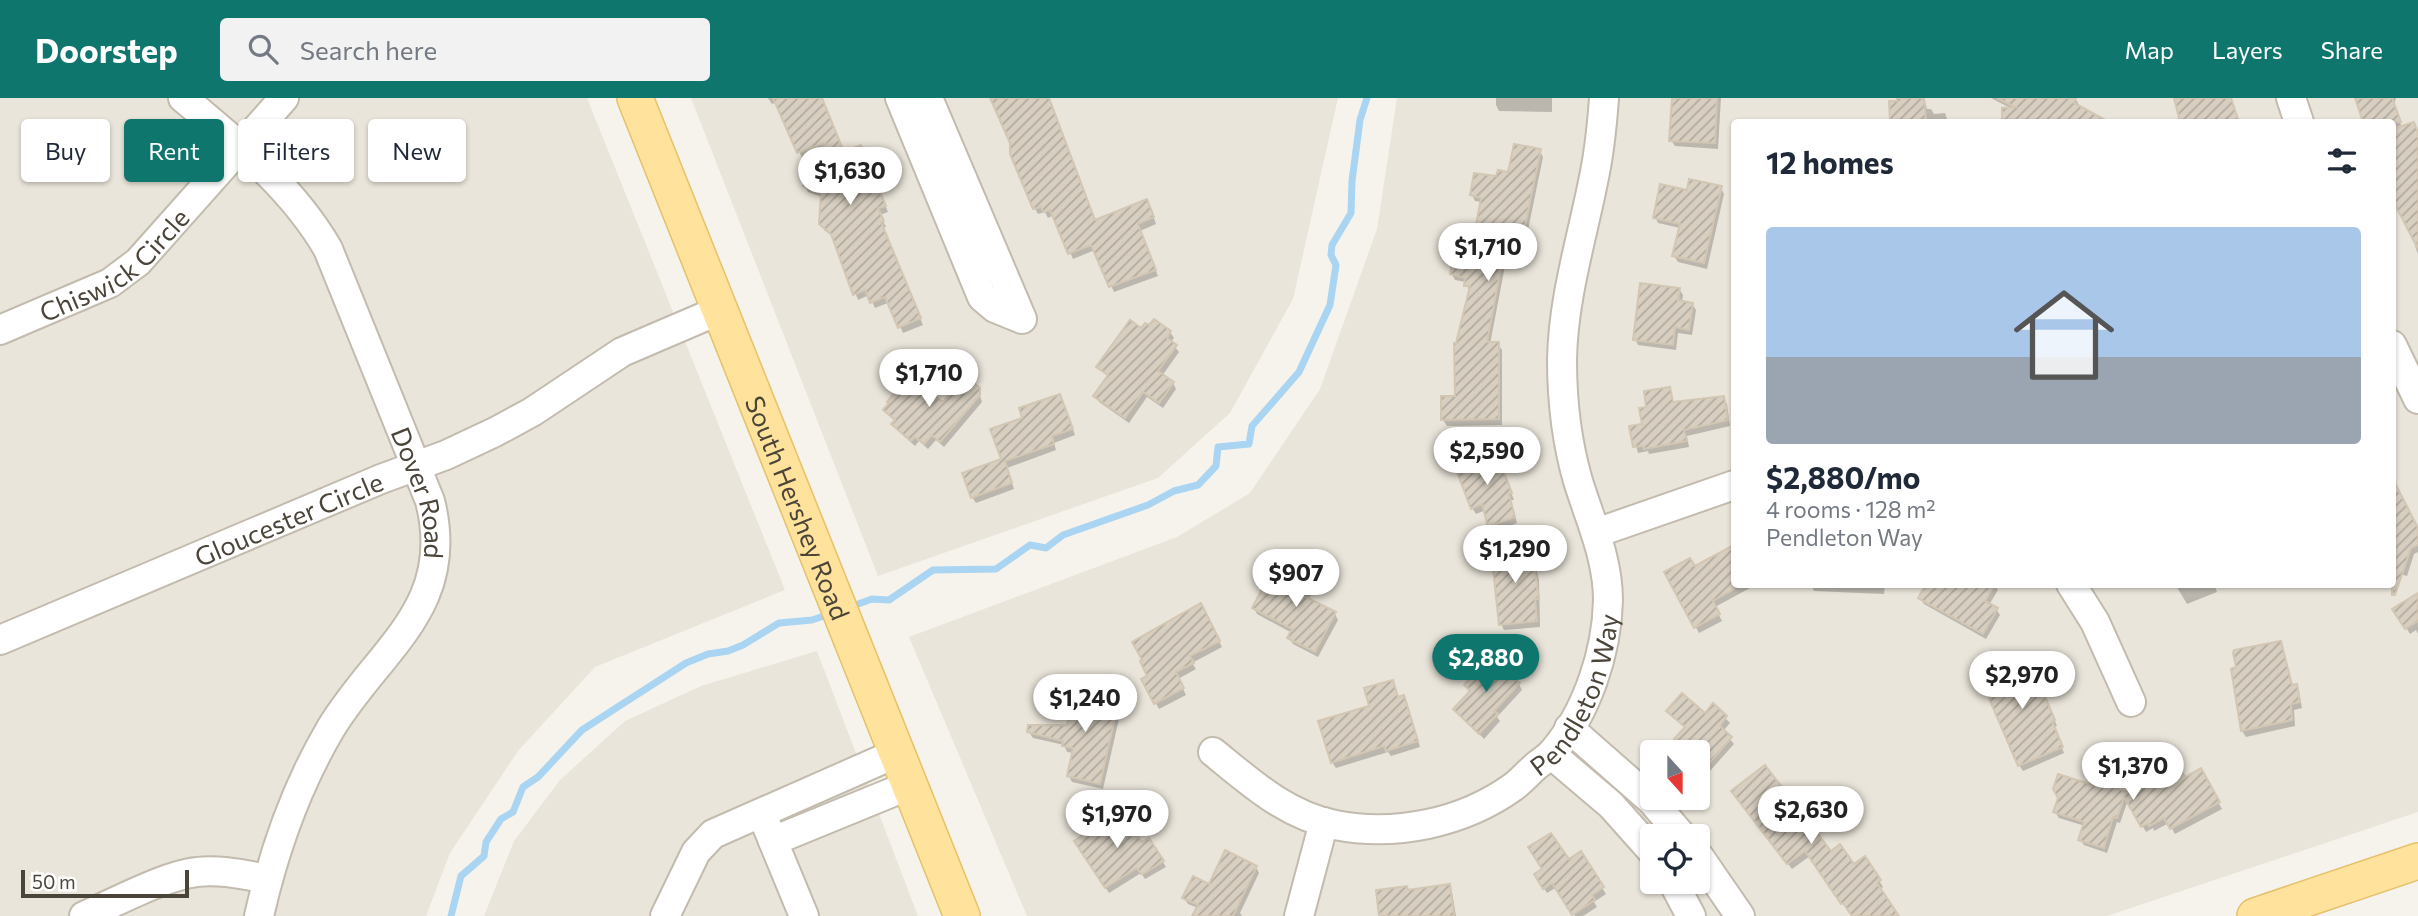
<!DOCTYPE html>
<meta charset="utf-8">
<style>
body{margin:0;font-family:Commissioner,sans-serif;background:#f2f2f3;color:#1f2937;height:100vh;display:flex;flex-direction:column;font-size:26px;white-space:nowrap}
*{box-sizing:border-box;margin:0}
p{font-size:23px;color:#747a83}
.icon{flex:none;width:38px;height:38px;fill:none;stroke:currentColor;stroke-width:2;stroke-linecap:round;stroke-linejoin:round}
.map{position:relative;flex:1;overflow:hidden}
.details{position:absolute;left:1731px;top:21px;width:665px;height:469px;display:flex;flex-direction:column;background:#fff;border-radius:7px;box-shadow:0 2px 5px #0004}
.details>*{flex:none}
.guide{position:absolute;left:21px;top:21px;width:665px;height:63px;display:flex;gap:14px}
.needle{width:46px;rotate:159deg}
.fabs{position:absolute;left:1640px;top:642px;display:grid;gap:14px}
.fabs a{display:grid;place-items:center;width:70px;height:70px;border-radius:7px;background:#fff;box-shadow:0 2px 5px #0004;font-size:35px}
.scale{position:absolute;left:21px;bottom:18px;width:168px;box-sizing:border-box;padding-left:7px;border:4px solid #4b4439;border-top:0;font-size:19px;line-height:24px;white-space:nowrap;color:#4b4439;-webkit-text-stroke:5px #fff;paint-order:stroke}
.price{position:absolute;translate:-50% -60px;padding:0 16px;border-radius:24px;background:#fff;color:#222;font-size:23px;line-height:46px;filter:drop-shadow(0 2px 4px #0008)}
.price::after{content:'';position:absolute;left:50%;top:42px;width:21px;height:16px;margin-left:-10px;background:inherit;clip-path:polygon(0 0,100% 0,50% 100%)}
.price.selected{background:#0f766e;color:#fff}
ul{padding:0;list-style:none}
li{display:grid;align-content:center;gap:14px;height:371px;padding:0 35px}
li span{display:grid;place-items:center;height:217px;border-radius:7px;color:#555}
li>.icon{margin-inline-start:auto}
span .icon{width:126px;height:126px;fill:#fffc;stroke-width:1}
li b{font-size:30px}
h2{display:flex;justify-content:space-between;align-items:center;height:84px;padding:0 35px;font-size:30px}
.pill{padding:0 24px;border-radius:7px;background:#fff;box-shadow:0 2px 5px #0004;font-size:24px;line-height:63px}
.pill.selected{background:#0f766e;color:#fff}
header{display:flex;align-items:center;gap:42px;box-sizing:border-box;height:98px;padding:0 35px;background:#0f766e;color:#fff}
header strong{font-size:33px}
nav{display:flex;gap:38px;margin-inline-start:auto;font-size:24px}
.search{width:490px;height:63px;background:#f2f2f3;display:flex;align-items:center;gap:18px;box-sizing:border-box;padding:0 24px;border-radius:7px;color:#747a83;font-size:26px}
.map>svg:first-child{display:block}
.residential{fill:#eae5da;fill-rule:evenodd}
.shadow{fill:#0003}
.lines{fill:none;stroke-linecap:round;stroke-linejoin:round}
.stream{stroke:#a9d4f2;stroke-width:7}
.building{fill:url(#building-hatch);stroke:#d3c7b4;stroke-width:2}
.minor-casing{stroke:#c2bbae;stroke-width:32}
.major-casing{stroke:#e6c16a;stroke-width:38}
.minor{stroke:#fff;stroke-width:28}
.major{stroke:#ffe39c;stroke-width:35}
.labels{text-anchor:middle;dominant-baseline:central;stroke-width:5;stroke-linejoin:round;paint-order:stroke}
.street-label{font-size:26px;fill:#4b4439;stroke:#fff}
</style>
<header>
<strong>Doorstep</strong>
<div class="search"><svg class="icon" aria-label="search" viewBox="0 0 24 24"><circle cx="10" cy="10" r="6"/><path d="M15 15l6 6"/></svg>Search here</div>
<nav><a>Map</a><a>Layers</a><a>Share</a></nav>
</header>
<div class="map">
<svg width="2418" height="818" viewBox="0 0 2418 818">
<defs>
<pattern id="building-hatch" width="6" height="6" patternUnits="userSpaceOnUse" patternTransform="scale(1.75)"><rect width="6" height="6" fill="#d8cfc1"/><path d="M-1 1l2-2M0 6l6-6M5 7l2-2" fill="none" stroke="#b1aa9e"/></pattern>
</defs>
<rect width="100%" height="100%" fill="#f6f3ec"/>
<path class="residential" d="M0 0H587L785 492 595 569 518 653 450 755 426 818H0Z
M691 0H1338L1293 201 1230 315 1158 380 878 478Z
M1397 0H2418V714L2107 818H1027L909 539 1177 439 1250 395 1320 291 1377 131ZM1734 24H2392V486H1734ZM1652 654H1698V700H1652ZM1652 738H1698V784H1652Z
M817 553 918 818H484L514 743 560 682 625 623 701 588Z"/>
<path class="shadow" d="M768 0H821L844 56 868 66 888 114 880 117 886 129 883 130 923 227 903 235 890 204 875 210 869 197 858 202 835 140 824 132 821 125 822 99 808 94 805 88 824 52 802 60 777 4 772 6Z
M992 0H1048L1095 123 1150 109 1156 126 1140 133 1158 178 1114 194 1095 152 1073 161 1054 117 1048 120 1045 114 1038 116 1035 111 1012 55V45Z
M1496 0H1552V14L1499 13 1496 7Z
M1673 0H1721L1718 51 1675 48 1671 42Z
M1899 0H1924L1927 11H1931L1934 16 1945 15 1948 24H1892L1891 5 1899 4Z
M1991 0H2075L2079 7 2078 9 2106 24H2013L2018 14Z
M2176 0H2230L2239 24H2182Z
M2359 0H2396L2394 7 2402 30 2418 35V156L2415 148 2418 147 2392 96V24H2368Z
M1540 53 1543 59 1520 171 1505 168 1490 246H1498L1502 252V327L1447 328 1443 322 1457 300 1469 193 1466 184 1455 182 1452 176 1461 156 1476 139 1482 104 1475 103 1472 97 1498 80 1509 77Z
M1721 90 1724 96 1707 171 1678 164 1674 158 1680 130 1658 125 1655 119 1688 94Z
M1679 191 1683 197 1682 205 1692 206 1696 212 1692 237 1678 235 1676 252 1638 247 1635 241Z
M1142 232 1170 234 1174 240 1171 244 1179 254 1162 278 1173 285 1176 291 1163 310 1147 299 1129 325 1099 304 1096 298 1108 279 1099 269Z
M1669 291 1674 306 1723 300 1727 306 1730 328 1687 338 1689 349 1649 356 1648 353 1638 355 1631 330 1644 328 1648 310Z
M978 292 982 304 944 349 936 342 928 351 919 343 915 348 897 332 893 326 896 324 885 312 943 306Z
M1060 298 1075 337 1054 345 1056 352 1007 370 1014 391 976 405 972 399 1003 362 1025 321Z
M1495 353 1514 402H1511L1517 425 1493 435 1486 412 1476 416 1472 410Z
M2418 433V454L2414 456 2407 478 2392 474Z
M1530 450 1533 456 1539 482 1540 529 1504 532 1501 526Z
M1730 452 1734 460V486H1748L1750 490 1715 509 1722 523 1699 535 1666 474 1694 471Z
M1297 472 1313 481 1317 487 1308 502 1335 516 1338 522 1318 559 1293 546 1289 540 1292 535 1257 516 1254 510 1287 491Z
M1811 486H1885L1884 496 1814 493Z
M1923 486H1994L1998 492 1989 507 1996 511 2000 517 1986 541 1924 506 1920 500 1927 489Z
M2175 486H2214L2217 494 2187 506Z
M2418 496V536L2416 532 2410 536 2395 511Z
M1200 508 1222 549 1192 565 1196 571 1178 581 1186 597 1159 611 1143 582 1150 578Z
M2280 544 2293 589 2296 588 2299 594 2302 610 2294 612 2295 628 2246 639 2242 633Z
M2031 566 2057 628 2054 629 2064 655 2023 673 2019 667Z
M1392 584 1399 601 1403 599 1407 605 1420 649 1391 658 1388 654 1336 670 1332 664Z
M1519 586 1522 592 1497 619 1500 623 1484 641 1455 611 1471 594 1466 587Z
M1118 602 1122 608 1103 691 1072 684 1069 678 1074 655 1067 654 1064 647 1033 640 1029 634 1069 629Z
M1713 608 1730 625 1723 633 1734 646 1710 673 1698 663V654H1688L1680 648 1677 642 1686 631 1668 613 1705 617Z
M2200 672 2222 711 2175 736 2169 725 2154 733 2153 730 2146 734 2128 702 2120 725 2117 724 2107 755 2084 747 2080 741 2085 728 2059 720 2055 714 2097 690 2126 696 2169 683 2184 681Z
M1736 699 1853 768 1865 760 1883 789 1879 792 1897 818H1853L1810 758 1792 771Z
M1149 742 1166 769 1145 781 1141 775 1109 795 1076 744 1141 747Z
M1580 756 1606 796 1594 804 1597 809 1583 818H1575L1557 789 1547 795 1536 777 1569 763Z
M1256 769 1259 775 1240 815 1242 818H1194L1198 810 1188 806 1184 800Z
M1449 788 1452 794 1456 818H1381L1409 794Z"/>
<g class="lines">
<path class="stream" d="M847 510 872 501 889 502 933 472 996 471 1030 447 1046 450 1063 437 1148 407 1174 393 1198 387 1216 368 1218 349 1249 346 1252 328 1299 274 1330 207 1336 167 1331 157 1332 147 1351 115 1352 83 1360 22 1367 0
M451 818 461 778 484 758 486 744 501 721 513 714 523 689 538 679 582 632 686 565 708 556 728 553 743 547 779 525 812 522 830 516"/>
</g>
<path class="building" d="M773 0H822L844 54 861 47 886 108 878 110 884 123 881 124 921 220 898 230 885 199 870 205 865 192 853 197 831 136 819 126 821 94 803 88 826 44 797 55Z
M990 0H1049L1095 122 1147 101 1154 119 1138 126 1156 172 1109 189 1091 147 1068 156 1050 112 1043 114 1041 109 1033 111 1010 56V45Z
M1672 0H1717L1715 45 1669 43Z
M1897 0H1924L1926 24H1890L1889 3H1897Z
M1997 0H2076L2074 5 2109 24H2002V10L2015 9Z
M2174 0H2231L2239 24H2180Z
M2355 0H2392L2401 24H2363Z
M2414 24 2418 34V151L2392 101V31Z
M1514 46 1541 51 1517 166 1502 163 1487 244H1499V321L1441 322V298H1455L1454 245H1456L1470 188H1464L1465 180 1450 176 1455 153 1460 154 1463 134 1474 137 1481 100 1470 97 1474 75 1496 78 1498 72 1508 74Z
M1689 81 1722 88 1704 165 1672 158 1680 126 1653 120 1660 86 1687 92Z
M1640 185 1680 190 1678 202 1693 205 1689 232 1675 229 1673 247 1633 242Z
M1154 221 1171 233 1167 240 1177 247 1158 273 1174 284 1159 305 1143 294 1125 320 1093 298 1108 277 1096 269 1130 222 1141 230 1145 225 1149 227Z
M964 277 980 290V297L940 344 932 337 924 346 915 339 911 343 891 326 895 322 883 312 889 305 887 304 909 278 943 304Z
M1670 289 1673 304 1724 298 1728 322 1684 332 1687 343 1644 351V348L1633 349 1629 328 1642 326 1639 310 1646 309 1644 293Z
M1060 296 1073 331 1052 338 1054 346 1005 363 1012 385 971 400 962 375 1001 361 990 331 1022 320 1019 310Z
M1495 351 1512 395 1509 396 1515 419 1488 429 1482 406 1471 411 1454 366Z
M2392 379 2418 430V447L2411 450 2395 497H2392Z
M1734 447V491L1713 503 1720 516 1694 530 1664 474 1690 460 1695 468Z
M1531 448 1539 501H1535L1537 523 1499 527 1491 452Z
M1296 469 1314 479 1304 498 1336 514 1315 554 1287 540 1292 531 1252 510 1268 479 1286 488Z
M1926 486H1995L1985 503 1998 510 1983 536 1918 500Z
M2418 495V523L2405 531 2392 511Z
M1201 505 1220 543 1190 558 1194 565 1176 574 1184 590 1154 606 1141 581 1147 578 1140 563 1142 562 1132 544Z
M2281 543 2292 587 2297 586 2300 604 2291 606 2292 622 2241 633 2231 571 2236 569 2233 555 2234 552Z
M1491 557 1520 585 1494 613 1498 616 1479 636 1453 611 1470 593 1464 587Z
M2028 558 2055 622 2052 623 2063 649 2018 668 1982 584V577Z
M1393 582 1398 599 1404 597 1418 643 1386 653 1384 648 1331 665 1318 623 1369 608 1364 590Z
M1075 591 1119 601 1100 686 1067 678 1073 650 1062 648 1063 643 1027 634 1028 627H1067Z
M1682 595 1705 615 1713 605 1727 618 1720 628 1732 639 1706 669 1698 661V654H1690L1674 641 1685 629 1666 613Z
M1765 667 1831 753 1840 746 1854 766 1865 758 1881 782 1877 785 1899 818H1852L1843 805 1841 806 1805 753 1787 766 1731 693Z
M2201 670 2220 704 2170 731 2164 720 2149 728 2148 725 2141 729 2124 699 2117 720 2113 719 2104 750 2078 742 2084 724 2053 714 2058 700 2053 691 2058 676 2096 688 2097 683 2126 694 2164 672 2169 681 2182 674 2185 679Z
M1118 713 1142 744 1149 740 1164 763 1143 776H1141L1137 770 1105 790 1074 743Z
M1551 735 1569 761 1581 753 1604 789 1592 797 1595 802 1572 817 1552 785 1543 791 1534 776 1542 771 1528 749Z
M1225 752 1257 768 1233 818H1192L1198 807 1182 800 1193 778 1209 786Z
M1450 786 1454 818H1379L1376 792 1407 788 1408 792Z"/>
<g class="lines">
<defs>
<g id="minor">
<path id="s1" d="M183 0C236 44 293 90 328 151L430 403C457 509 380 550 331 630 296 689 274 752 259 818"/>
<path d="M900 0 982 199 995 210 1022 221 928 0"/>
<path d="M2291 0 2299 24"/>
<path id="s2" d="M0 232 110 185 138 164 284 0"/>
<path d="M2392 247 2418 301"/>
<path d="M1596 435 1734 387"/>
<path d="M2071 486 2095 524 2131 604"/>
<path id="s3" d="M0 542 381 381 446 357 495 334 532 314 622 254 720 212"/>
<path d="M1569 630 1652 703 1682 738"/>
<path id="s4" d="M1213 654C1251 685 1286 717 1335 727 1395 739 1463 725 1513 689 1521 683 1528 675 1536 668 1542 663 1548 660 1553 654 1587 614 1607 554 1608 502 1608 460 1590 422 1578 383 1567 345 1562 302 1562 262 1563 201 1581 144 1593 84 1599 57 1602 28 1604 0"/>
<path d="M1551 656 1611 707 1652 753"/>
<path d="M766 726 804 818"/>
<path d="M773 743 910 687"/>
<path d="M1698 757 1740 818"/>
<path d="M1673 784 1691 818"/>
<path d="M84 818C114 805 166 777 197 774 220 771 245 777 268 781"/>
<path d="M665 818 696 754 713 736 897 655"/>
<path d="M1299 818 1324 724"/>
</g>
<g id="major">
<path id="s5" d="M635 0 962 818"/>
<path d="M2255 818 2418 763"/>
</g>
</defs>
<use href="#minor" class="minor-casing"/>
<use href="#major" class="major-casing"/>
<use href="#minor" class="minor"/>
<use href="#major" class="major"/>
</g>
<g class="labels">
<g class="street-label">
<text stroke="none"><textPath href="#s2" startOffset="133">Chiswick Circle</textPath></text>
<text stroke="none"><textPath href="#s1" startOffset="472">Dover Road</textPath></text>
<text stroke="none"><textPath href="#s5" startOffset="441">South Hershey Road</textPath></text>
<text stroke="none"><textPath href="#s3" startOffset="313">Gloucester Circle</textPath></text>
<text stroke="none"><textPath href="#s4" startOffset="446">Pendleton Way</textPath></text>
</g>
</g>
</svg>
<div class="fabs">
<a><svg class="needle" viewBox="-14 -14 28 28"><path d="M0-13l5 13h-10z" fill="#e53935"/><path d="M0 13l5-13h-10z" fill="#747a83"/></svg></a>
<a><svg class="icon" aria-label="locate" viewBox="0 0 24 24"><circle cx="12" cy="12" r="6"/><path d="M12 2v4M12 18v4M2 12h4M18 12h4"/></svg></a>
</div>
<div class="scale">50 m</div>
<b class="price" style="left:850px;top:109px">$1,630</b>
<b class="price" style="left:1488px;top:185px">$1,710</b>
<b class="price" style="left:929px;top:311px">$1,710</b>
<b class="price" style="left:1487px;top:389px">$2,590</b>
<b class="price" style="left:1515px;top:487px">$1,290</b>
<b class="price" style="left:1296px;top:511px">$907</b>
<b class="price selected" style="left:1486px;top:596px">$2,880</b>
<b class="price" style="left:2022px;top:613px">$2,970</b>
<b class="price" style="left:1085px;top:636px">$1,240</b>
<b class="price" style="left:2133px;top:704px">$1,370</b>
<b class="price" style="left:1811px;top:748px">$2,630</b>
<b class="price" style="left:1117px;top:752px">$1,970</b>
<div class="guide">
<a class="pill">Buy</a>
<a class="pill selected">Rent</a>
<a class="pill">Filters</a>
<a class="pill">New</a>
</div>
<section class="details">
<h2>12 homes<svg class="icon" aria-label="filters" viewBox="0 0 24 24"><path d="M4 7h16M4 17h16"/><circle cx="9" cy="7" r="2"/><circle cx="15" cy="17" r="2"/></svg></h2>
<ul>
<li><span style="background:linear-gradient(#a9c7e8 60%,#9aa5b1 0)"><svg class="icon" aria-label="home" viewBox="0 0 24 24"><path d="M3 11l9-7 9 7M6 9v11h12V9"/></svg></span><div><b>$2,880/mo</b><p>4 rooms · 128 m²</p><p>Pendleton Way</p></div></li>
</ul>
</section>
</div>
